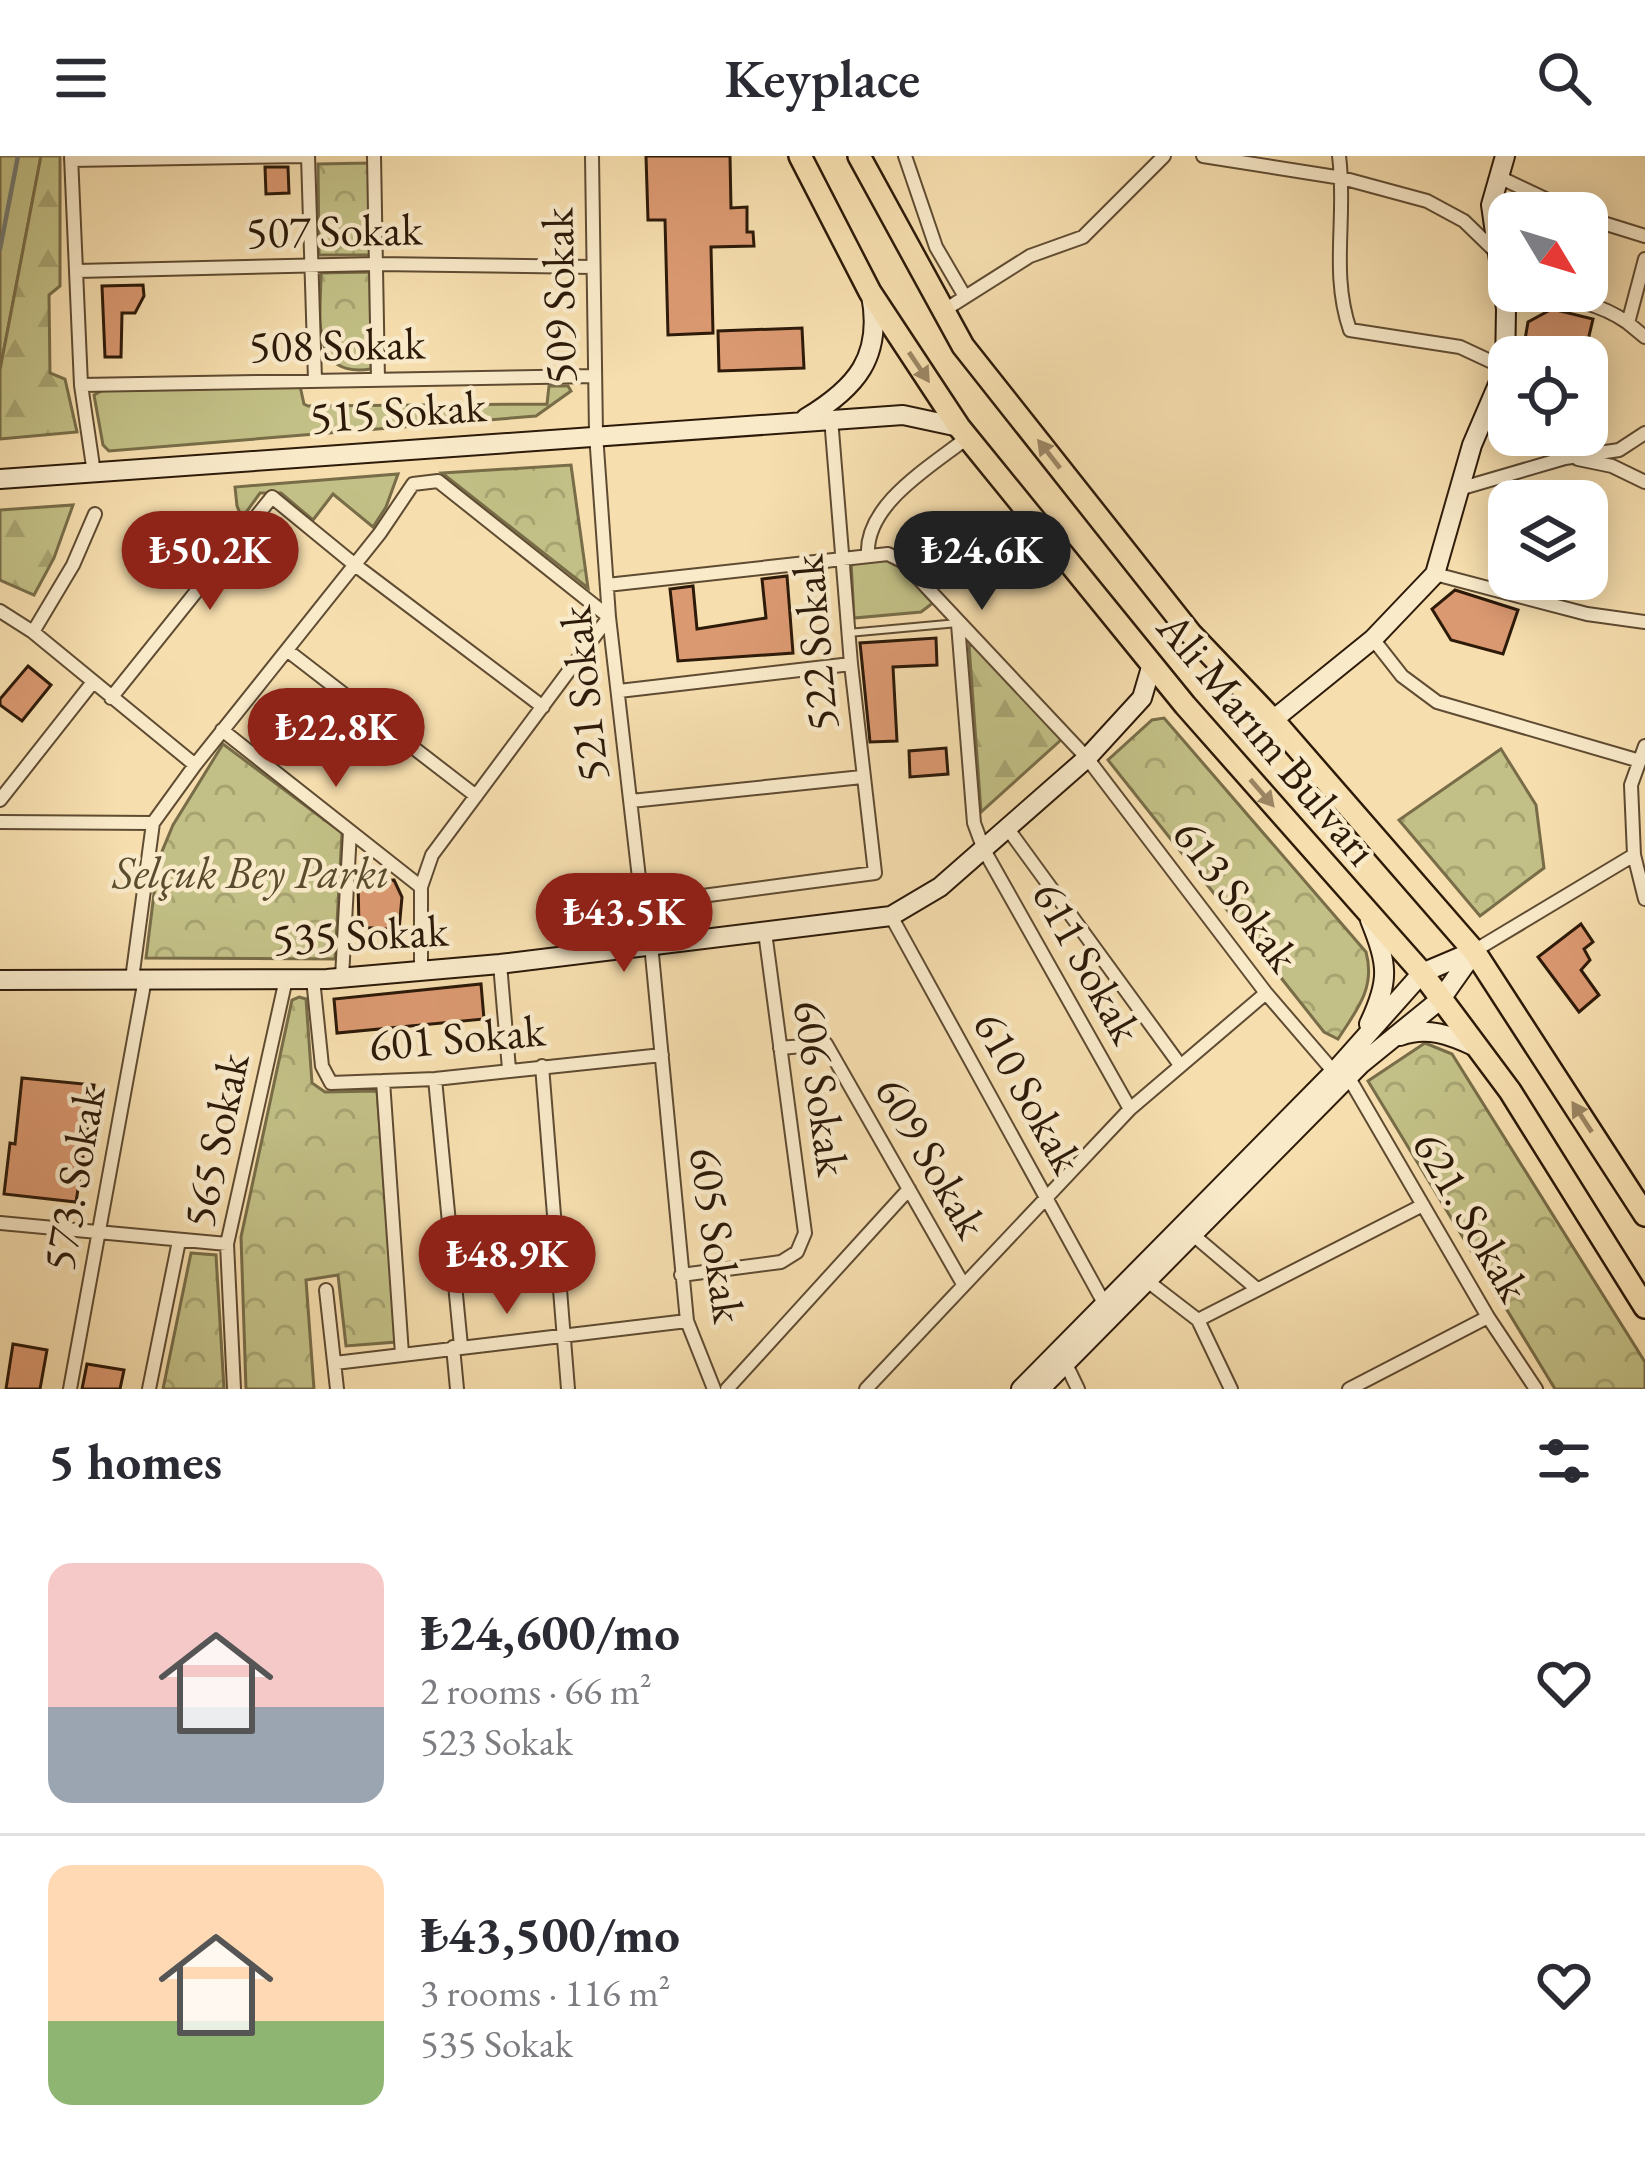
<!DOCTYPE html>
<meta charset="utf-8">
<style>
body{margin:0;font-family:"EB Garamond",serif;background:#f2f2f3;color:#2b2b33;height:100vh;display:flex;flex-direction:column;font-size:45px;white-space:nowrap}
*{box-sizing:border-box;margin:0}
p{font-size:39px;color:#7c7c81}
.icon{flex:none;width:66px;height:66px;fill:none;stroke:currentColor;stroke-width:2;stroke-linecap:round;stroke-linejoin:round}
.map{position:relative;height:1233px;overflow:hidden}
.details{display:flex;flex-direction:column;background:#fff;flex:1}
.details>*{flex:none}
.needle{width:78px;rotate:128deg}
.buttons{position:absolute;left:1488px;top:36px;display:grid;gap:24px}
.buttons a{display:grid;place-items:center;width:120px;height:120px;border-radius:24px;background:#fff;box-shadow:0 6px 30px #0003;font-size:60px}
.price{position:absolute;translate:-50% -102px;padding:0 27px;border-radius:42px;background:#8f2418;color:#fff;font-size:39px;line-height:78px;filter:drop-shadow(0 3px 6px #0008)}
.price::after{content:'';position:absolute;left:50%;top:72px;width:36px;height:27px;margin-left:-18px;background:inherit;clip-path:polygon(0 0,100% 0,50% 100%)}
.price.on{background:#222;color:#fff}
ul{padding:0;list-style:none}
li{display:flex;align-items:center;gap:36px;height:300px;padding:0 48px}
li+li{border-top:3px solid #e1e1e2}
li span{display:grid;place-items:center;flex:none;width:336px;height:240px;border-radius:24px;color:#555}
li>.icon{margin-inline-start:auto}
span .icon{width:144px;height:144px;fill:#fffc;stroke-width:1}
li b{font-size:51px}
h2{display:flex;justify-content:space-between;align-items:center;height:144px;padding:0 48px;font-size:51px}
header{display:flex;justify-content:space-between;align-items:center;height:156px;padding:0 48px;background:#fff;font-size:54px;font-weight:600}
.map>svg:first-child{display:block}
.green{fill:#c2c086;stroke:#786d48;stroke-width:3}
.forest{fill:url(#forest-firs);stroke:#786d48;stroke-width:3}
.park{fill:url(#park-crowns);stroke:#786d48;stroke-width:3}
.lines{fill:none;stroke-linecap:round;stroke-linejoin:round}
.stream{stroke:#737971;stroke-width:4.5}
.building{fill:#db9971;stroke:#2d1a09;stroke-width:3}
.lane-casing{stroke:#5f4b32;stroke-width:10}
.street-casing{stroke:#5f4b32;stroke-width:16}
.secondary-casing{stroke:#2d1a09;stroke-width:22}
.primary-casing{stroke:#2d1a09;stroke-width:26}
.lane{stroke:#f9eaca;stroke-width:6}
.street{stroke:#f9eaca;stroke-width:12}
.secondary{stroke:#f9eaca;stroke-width:18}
.primary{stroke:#f6deae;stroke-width:21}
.oneway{fill:#9c8664}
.labels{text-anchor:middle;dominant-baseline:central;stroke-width:9;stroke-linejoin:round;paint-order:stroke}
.street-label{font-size:45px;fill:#2d1a09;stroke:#f9eaca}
.park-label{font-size:45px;font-style:italic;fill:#5a4c2e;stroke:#f9eaca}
</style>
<header><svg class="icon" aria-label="menu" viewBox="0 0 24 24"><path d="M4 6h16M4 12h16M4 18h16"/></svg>Keyplace<svg class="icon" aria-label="search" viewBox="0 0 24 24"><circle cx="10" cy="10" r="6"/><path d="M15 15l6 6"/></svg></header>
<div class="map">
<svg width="1645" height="1233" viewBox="0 0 1645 1233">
<defs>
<pattern id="forest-firs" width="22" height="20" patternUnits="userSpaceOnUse" patternTransform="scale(3)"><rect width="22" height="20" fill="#c2c086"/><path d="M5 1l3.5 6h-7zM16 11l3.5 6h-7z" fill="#a7a472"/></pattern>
<pattern id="park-crowns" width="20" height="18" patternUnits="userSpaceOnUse" patternTransform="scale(3)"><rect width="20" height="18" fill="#c2c086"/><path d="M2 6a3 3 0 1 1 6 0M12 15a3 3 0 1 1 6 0" fill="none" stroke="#a7a472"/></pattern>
</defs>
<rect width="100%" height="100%" fill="#f6deae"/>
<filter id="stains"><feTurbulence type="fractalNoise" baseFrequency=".00167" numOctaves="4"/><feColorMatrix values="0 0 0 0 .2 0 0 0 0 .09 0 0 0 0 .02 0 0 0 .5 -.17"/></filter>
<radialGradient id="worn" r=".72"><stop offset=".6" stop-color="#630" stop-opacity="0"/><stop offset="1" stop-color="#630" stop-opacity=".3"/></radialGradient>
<path class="green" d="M0 0H41L0 214Z
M300 230 304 248 308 250 547 248 549 230H568L571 235 536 260 109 295 103 289 94 239 103 234Z
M398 318 386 351 373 371 333 338 313 364 281 337H260L242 362 237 350 235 331Z
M890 402 934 446 921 456 854 462 851 405Z"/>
<path class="forest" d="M41 0H60V130L49 139 50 217 65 223 77 276 0 283V214Z
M73 349 54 402 34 439 0 424V354Z
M969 489 976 490 1062 583 981 656Z"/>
<path class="park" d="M370 7 371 99H319L318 8Z
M370 116 371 213C308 223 321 158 321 117Z
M571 309 588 432 442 317Z
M1164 562 1366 796C1376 832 1356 855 1338 883L1324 876 1108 604 1152 564Z
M223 588 342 677 335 803 146 802 158 705 173 669Z
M1501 593 1536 649 1544 712 1480 760 1399 664Z
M299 841 306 843 312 927 325 936 377 935 396 1186 346 1190 338 1119 306 1124 314 1233H246L241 1081 292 844Z
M1425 887 1452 898 1645 1206V1233H1555L1368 925Z
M191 1097 216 1099 224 1233H163Z"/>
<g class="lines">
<path class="stream" d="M0 93 18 0"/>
</g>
<path class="building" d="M646 0H730L731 52 747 51V76H753L754 90 711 91 713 177 668 179 665 64H648Z
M265 11H288L289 37 266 38Z
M143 129 144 140 135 157H122L121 201H105L102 130Z
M1552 153 1593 163 1584 201H1522L1528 166Z
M802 172 804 212 719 215 718 175Z
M1587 378 1606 384 1591 438 1587 437Z
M787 420 793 497 678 505 670 433 693 430 697 473 766 462 762 423Z
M1455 434 1518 454 1503 498 1451 484 1432 453Z
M936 482 937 509 893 511 897 585 870 586 860 487Z
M28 510 51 529 22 565 0 549V543Z
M946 592 948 618 910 621 909 595Z
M394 724 402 741 399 774 359 771 358 725Z
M1581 768 1593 786 1584 793 1590 804 1581 814 1599 839 1579 856 1538 801Z
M481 828 484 863 337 877 334 843Z
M22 922 94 929 76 1046 4 1038 10 987 15 988Z
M13 1188 47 1194 40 1233H6Z
M87 1208 124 1214 120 1233H82Z"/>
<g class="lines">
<defs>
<path id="lane" d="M848 477 958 467"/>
<path id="street" d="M71 0 81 229 94 317
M308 0 315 224
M374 0 378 224
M592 0 596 278 609 461 642 748 651 788 687 1165 714 1233
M905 0 936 91 964 139
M1203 0 1342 22 1427 45 1464 65 1496 96
M1339 0C1347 59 1330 117 1350 174L1460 191 1505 212
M71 4 304 0
M1499 21 1575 57
M1587 62 1645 80
M1645 103 1628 167 1645 181
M77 115 377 108 593 111
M1520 135C1558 141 1596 144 1628 167
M943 155 1030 100 1083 81 1164 0
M81 229 595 220
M1578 303 1612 310 1645 326
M1459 333 1565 302 1619 294 1645 277
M868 400C864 348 932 310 968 281
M1435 418 1587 458 1645 466
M607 429 888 398 902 405 1087 602 1266 837 1334 916
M0 455 33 476 195 609
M958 468 974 667 984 694 1130 953
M33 476 73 409 95 358
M1373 483 1402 520 1437 546 1640 605
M288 495 476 640
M619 535 851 508
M111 542 272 341 355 409 543 551
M222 574 421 731
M1645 590 1631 629 1634 699 1645 743
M0 644 93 526
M631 645 862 621
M0 666 153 667
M1008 673 1180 909
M642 748 875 717 851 508 831 262
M891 760 1104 1147
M1474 795 1634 699
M500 808 509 913
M342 821 350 675
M132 823 153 667 195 609 380 377 413 328 438 325 609 461 432 699 421 731V814
M313 823 322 910 331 927 435 923 662 899
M780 892 826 888 963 1128
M542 910 568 1233
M1349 922 1488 1161 1536 1233
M435 923 461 1190
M383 925 402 1198
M0 1067 227 1088
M1192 1078 1257 1133
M681 1119 781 1106 797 1096 805 1077 765 776
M1146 1124 1198 1164 1231 1233
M326 1134 337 1233
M1198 1164 1423 1049
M453 1191 457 1233
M1065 1206 1078 1233
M335 1207 687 1165
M70 1233 145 823
M149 1233 179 1085
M234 1233 227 1088 286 823
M727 1233 909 1033
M866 1233 1130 953 1266 837
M1349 1233 1488 1161"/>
<path id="secondary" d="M806 262C856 232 883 201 871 139
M0 323 903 259 959 271
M1273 564 1373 483 1435 418 1472 289 1505 212 1506 153 1491 49 1505 0
M0 824 327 823 500 808 891 760 940 731 1087 602 1142 542 1152 508
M1369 868C1390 824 1388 809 1370 764
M1400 880C1427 870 1450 879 1476 891
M1021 1233 1334 916 1422 817 1474 795
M1040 1233 1361 908 1441 843 1472 799"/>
<path id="primary" d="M800 0 870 136 959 271 1185 549 1422 817 1510 935 1645 1151
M859 0 963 190 1191 478 1273 564 1474 795 1645 1059"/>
</defs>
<use href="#lane" class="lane-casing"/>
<use href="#street" class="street-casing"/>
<use href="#secondary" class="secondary-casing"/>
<use href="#primary" class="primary-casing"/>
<use href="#lane" class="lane"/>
<use href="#street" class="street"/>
<use href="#secondary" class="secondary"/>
<use href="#primary" class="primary"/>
</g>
<defs><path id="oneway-solid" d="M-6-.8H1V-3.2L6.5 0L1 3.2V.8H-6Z" transform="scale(3)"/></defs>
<g class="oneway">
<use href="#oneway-solid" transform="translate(919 211) rotate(56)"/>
<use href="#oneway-solid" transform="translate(1049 298) rotate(-128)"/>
<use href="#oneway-solid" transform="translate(1262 637) rotate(49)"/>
<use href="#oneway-solid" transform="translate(1582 961) rotate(-123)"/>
</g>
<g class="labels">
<g class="street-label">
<text transform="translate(334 74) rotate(-1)">507 Sokak</text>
<text transform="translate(558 140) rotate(-91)">509 Sokak</text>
<text transform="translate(337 188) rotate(-1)">508 Sokak</text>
<text transform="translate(398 255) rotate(-4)">515 Sokak</text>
<text transform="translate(814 487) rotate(-95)">522 Sokak</text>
<text transform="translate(583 538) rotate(-96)">521 Sokak</text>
<text transform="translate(1268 582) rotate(50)">Ali Marım Bulvarı</text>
<text transform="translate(1237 739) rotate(53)">613 Sokak</text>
<text transform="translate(360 778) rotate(-3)">535 Sokak</text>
<text transform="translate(1088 806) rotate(61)">611 Sokak</text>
<text transform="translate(457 881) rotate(-5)">601 Sokak</text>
<text transform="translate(822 932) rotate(82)">606 Sokak</text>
<text transform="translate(1029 936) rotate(61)">610 Sokak</text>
<text transform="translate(215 984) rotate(-78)">565 Sokak</text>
<text transform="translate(932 1001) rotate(60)">609 Sokak</text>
<text transform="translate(73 1022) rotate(-80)">573. Sokak</text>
<text transform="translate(1472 1060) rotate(60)">621. Sokak</text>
<text transform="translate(718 1079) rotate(82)">605 Sokak</text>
</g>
<g class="park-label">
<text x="251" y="716">Selçuk Bey Parkı</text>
</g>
</g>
<rect width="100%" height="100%" filter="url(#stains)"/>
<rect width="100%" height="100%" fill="url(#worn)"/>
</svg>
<div class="buttons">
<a><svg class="needle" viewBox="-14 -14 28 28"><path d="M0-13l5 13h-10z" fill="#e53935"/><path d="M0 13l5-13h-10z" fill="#7c7c81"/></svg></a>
<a><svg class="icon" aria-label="locate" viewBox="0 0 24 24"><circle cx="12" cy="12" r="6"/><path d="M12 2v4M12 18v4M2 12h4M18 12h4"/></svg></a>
<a><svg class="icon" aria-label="layers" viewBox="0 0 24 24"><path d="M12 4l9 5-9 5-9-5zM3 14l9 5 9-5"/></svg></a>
</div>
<b class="price" style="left:210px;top:457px">₺50.2K</b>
<b class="price on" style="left:982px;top:457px">₺24.6K</b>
<b class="price" style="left:336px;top:634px">₺22.8K</b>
<b class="price" style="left:624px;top:819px">₺43.5K</b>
<b class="price" style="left:507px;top:1161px">₺48.9K</b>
</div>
<section class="details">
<h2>5 homes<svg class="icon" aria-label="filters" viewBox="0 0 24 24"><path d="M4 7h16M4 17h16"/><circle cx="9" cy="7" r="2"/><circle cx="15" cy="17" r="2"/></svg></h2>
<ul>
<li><span style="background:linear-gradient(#f6c9c9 60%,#9aa5b1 0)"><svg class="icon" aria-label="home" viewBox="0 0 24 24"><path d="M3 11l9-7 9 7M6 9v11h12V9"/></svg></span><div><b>₺24,600/mo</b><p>2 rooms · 66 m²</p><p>523 Sokak</p></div><svg class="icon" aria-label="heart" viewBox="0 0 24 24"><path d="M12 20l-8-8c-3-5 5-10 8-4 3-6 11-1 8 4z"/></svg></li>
<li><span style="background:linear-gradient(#ffd9b3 65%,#8fb573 0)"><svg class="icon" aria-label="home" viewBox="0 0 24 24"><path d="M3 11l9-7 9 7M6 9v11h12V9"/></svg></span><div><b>₺43,500/mo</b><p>3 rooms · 116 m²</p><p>535 Sokak</p></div><svg class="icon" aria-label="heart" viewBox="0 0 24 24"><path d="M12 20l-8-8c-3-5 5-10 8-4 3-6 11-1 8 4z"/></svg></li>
</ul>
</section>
